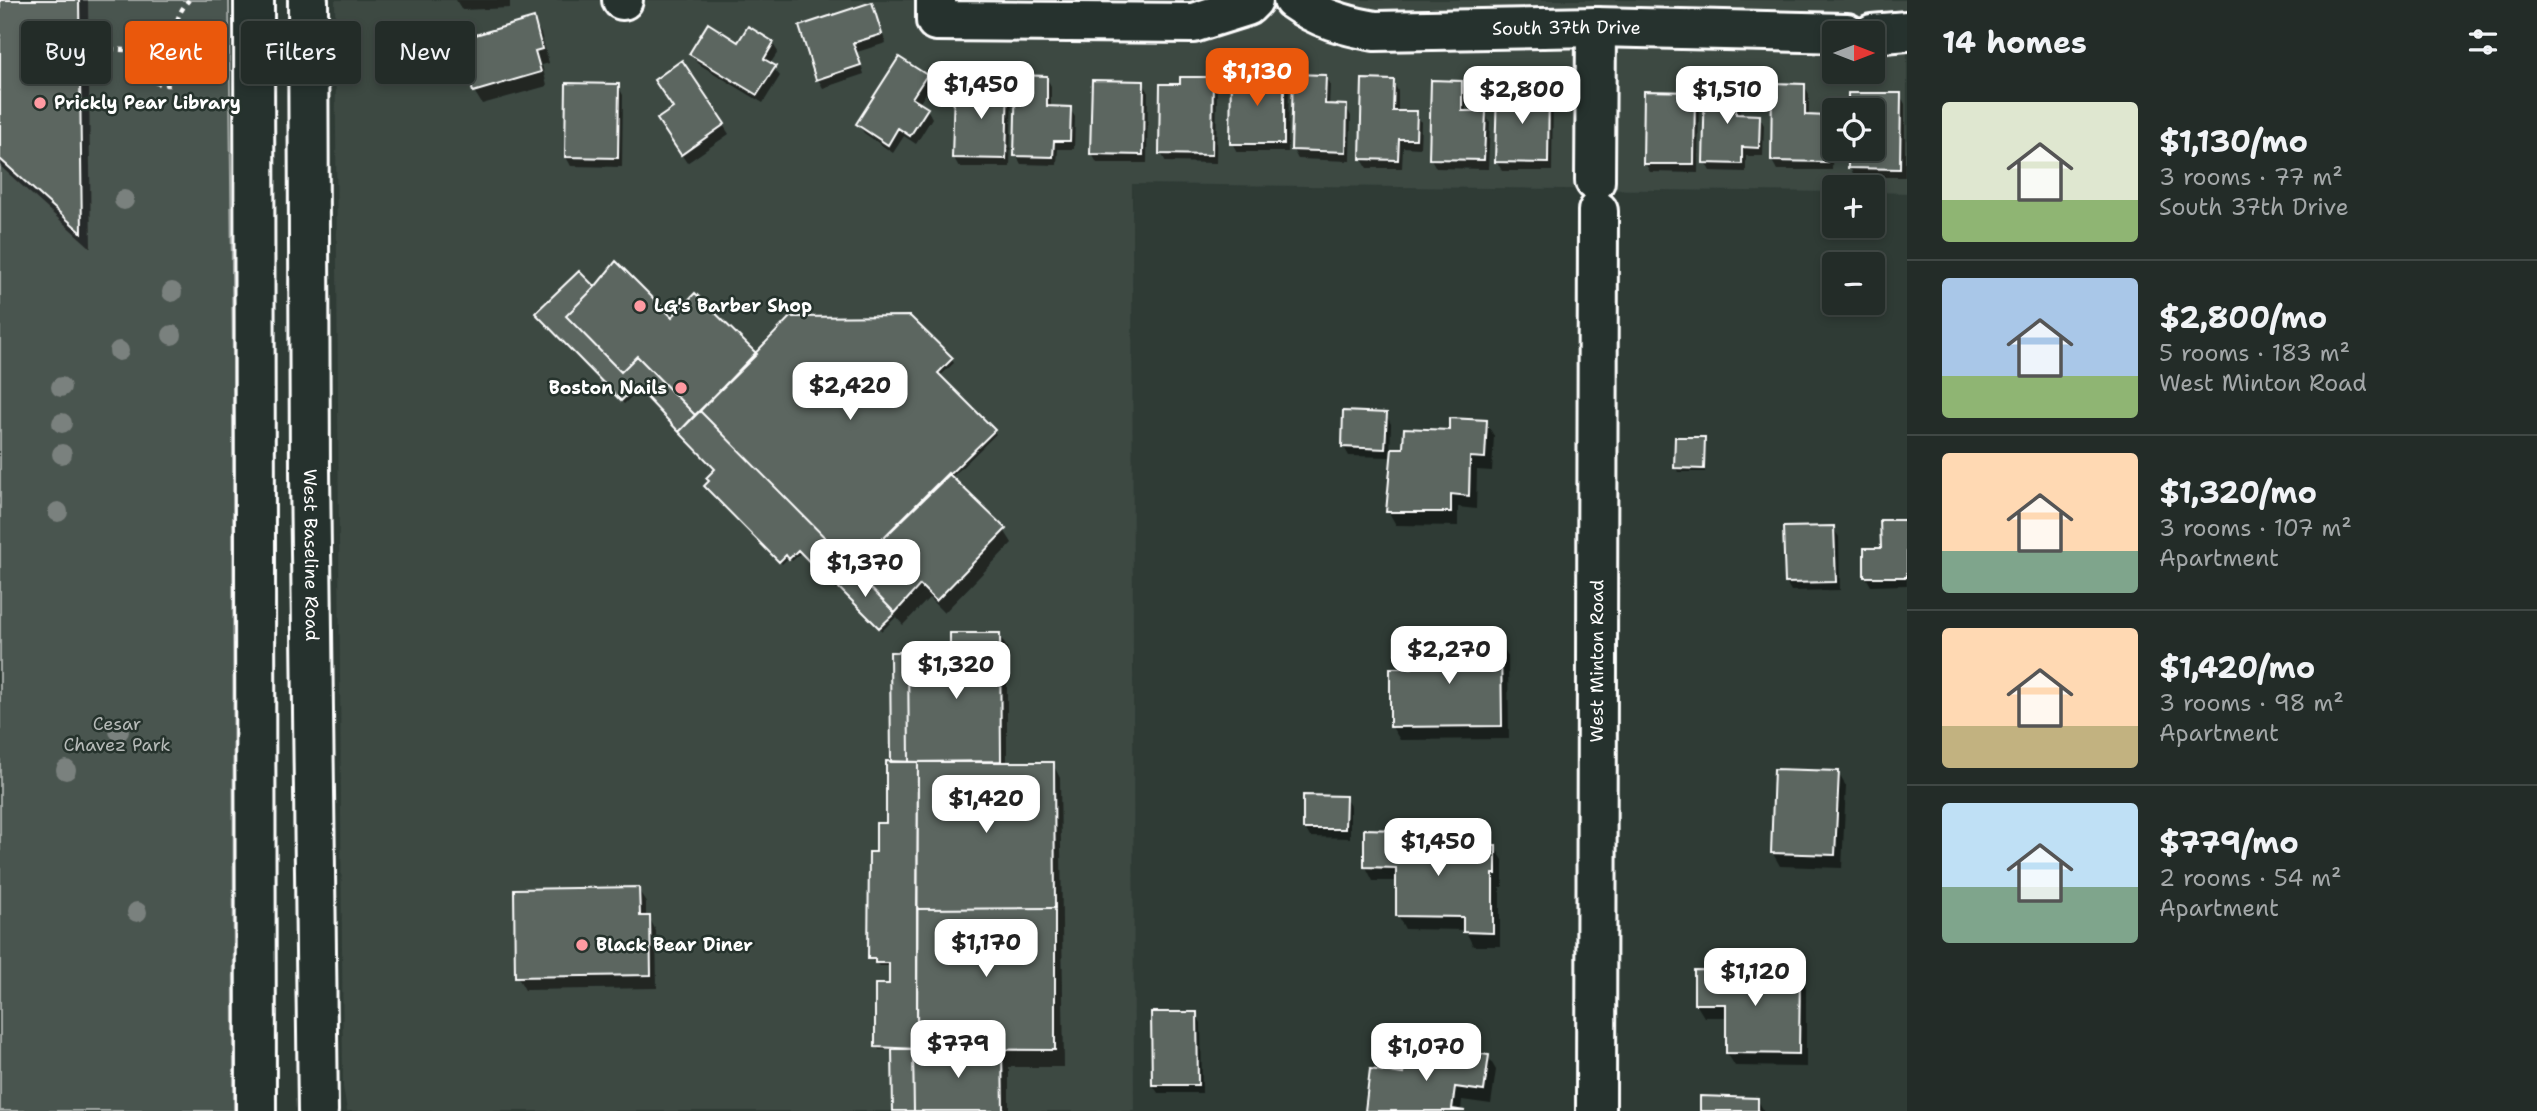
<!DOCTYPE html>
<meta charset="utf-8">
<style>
body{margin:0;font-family:"Shantell Sans",sans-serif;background:#2b3430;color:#f1f3f6;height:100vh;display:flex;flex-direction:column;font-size:26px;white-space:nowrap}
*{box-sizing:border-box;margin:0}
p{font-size:23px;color:#a3a7a8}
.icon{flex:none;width:38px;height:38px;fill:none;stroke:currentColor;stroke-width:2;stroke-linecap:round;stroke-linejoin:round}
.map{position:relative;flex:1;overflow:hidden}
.panel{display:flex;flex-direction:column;background:#232c28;width:630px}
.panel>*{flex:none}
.hud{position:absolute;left:21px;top:21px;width:665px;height:63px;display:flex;gap:14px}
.needle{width:46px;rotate:90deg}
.fabs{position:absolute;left:1822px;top:21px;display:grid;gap:14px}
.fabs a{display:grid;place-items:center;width:63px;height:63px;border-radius:7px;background:#232c28;box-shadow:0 4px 10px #0003,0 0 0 2px #404845;font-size:35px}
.price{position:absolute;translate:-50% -60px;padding:0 16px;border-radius:14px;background:#fff;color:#222;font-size:23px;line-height:46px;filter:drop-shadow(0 2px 4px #0008)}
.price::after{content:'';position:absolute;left:50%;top:42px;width:21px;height:16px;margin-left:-10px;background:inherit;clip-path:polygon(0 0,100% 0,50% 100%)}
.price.active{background:#ea580c;color:#fff}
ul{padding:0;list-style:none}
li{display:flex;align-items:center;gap:21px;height:175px;padding:0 35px}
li+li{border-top:2px solid #404845}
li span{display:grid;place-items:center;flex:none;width:196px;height:140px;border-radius:7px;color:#555}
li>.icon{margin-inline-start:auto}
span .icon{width:84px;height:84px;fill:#fffc;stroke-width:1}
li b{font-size:30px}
h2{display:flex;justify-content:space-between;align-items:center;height:84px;padding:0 35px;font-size:30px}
.tag{padding:0 24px;border-radius:7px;background:#232c28;box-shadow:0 4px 10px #0003,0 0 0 2px #404845;font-size:24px;line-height:63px}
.tag.active{background:#ea580c;color:#fff}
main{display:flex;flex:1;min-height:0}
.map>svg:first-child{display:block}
.built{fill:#3c4842;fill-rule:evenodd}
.green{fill:#4a544f;stroke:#a4aaa7;stroke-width:2}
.shadow{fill:#0007}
.building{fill:#5b6661;stroke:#fff;stroke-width:2}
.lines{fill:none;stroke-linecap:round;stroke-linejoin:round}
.minor-casing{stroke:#fff;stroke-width:44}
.major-casing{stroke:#fff;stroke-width:44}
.path{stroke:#fff;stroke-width:4.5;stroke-dasharray:5 5;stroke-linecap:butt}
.minor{stroke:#26332d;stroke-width:38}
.major{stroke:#26332d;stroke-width:38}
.tree{fill:#7a817e}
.poi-dot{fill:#ff9aa2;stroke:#26332d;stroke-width:2.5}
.labels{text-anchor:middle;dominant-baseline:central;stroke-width:5;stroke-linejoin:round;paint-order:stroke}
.street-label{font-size:18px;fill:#fff;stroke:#26332d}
.poi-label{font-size:18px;font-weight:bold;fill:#fff;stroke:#26332d;text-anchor:start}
.park-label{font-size:18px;fill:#b7bbb9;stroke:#26332d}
</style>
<main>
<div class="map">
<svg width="1907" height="1111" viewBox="0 0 1907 1111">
<rect width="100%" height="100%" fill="#2f3b35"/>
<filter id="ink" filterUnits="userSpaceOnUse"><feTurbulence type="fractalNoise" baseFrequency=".0143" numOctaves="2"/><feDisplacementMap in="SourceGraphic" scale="14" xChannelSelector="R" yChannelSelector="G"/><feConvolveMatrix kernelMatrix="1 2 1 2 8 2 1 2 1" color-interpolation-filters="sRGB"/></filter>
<g filter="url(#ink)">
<path class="built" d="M335 0H1907V193L1873 192 1872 187H1834V192L1132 184 1134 1111H347L343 1087ZM1834 33H1872V72H1834ZM1834 110H1872V149H1834Z"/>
<path class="green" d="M0 0H229L233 357 234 1111H0Z"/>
<path class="shadow" d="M0 0H88L91 248 0 166Z
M510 0V8L462 10 456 0Z
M871 4 886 43 857 52 864 74 823 88 818 79Z
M533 20 541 34 549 63 542 65 547 86 482 104 474 91Z
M749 29 773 44 778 52 770 64 780 76 763 103 697 63 692 54 739 44Z
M682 62 729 134 687 163 664 128 674 109Z
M1283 73 1289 82 1288 152H1237L1232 143Z
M925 76 931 85 919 104 927 109 932 118 916 144 904 136 893 153 864 133 858 124Z
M1325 76 1330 85 1329 106 1346 107 1351 116 1350 161 1298 159 1293 150Z
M1046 77 1051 86V108L1070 109 1075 117 1074 149H1058L1057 165 1021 164 1016 155Z
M1212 79 1217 88 1216 163 1166 162 1161 153Z
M1393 82 1398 91V112L1416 113 1421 122 1420 148 1403 147 1402 168H1367L1362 159Z
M1007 83 1012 92 1010 167H959L954 158 976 91Z
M1143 83 1148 91 1147 163H1097L1092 154Z
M1461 83 1466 91V113H1485L1490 122 1488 169 1436 168 1431 159Z
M567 85 618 86 623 95 622 167 571 166 566 157Z
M1736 85 1741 94 1740 116H1759L1764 125 1763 156H1746V172L1710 171 1705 162Z
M1804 85 1809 94V117H1827L1833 126 1832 170H1777L1772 161Z
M1548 92 1553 101 1552 171H1502L1497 162Z
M1694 93 1699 102 1698 173 1650 172 1645 163Z
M1850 95H1900L1905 104V177H1855L1850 168V149H1872V110H1850Z
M595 290 672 319 757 356 951 359 954 363 939 377 996 434 951 478 1004 530 1012 543 944 613 929 598 903 625 896 617 882 631 839 587 837 590 801 553 792 561 789 557 782 564 709 490 717 470 639 389 624 404 540 318Z
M1386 415 1391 424 1390 457 1349 456 1344 447Z
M1486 422 1494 436 1492 471 1477 470 1476 509 1458 507V526L1396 525 1388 511 1405 450 1450 432Z
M1704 439 1706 443 1705 472H1678L1676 468Z
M1907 521V585L1871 586 1866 577Z
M1833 528 1839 537 1840 590 1791 591 1786 582Z
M999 635 1007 648V763L1053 764 1060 778 1064 1067H1009V1111H894V1050H879L877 1046 891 985V966H879L870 958 878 854 888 825 893 764 952 653Z
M1500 642 1508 656 1509 739 1400 740 1392 727Z
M1838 773 1846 786 1842 868 1780 866 1772 852Z
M1345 798 1350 806V838L1310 837 1305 828Z
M1395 831 1403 846 1495 847 1503 860V887H1500V946H1473L1465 930 1405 929 1398 916V881H1373L1366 867Z
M638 889 646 902V918L649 917 656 931 657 988 525 990 517 976Z
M1798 973 1806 987V1067L1735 1066 1727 1053V1017H1704L1696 1004Z
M1196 1014 1201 1023 1202 1093H1158L1153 1085Z
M1488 1056 1496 1070 1491 1104 1462 1100 1461 1111H1366L1405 1076 1453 1062Z
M1757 1099 1764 1111H1702Z"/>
<path class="building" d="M0 0H79L82 233 0 159Z
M872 2 882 34 853 43 861 65 816 80 799 26Z
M534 18 542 49 535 51 541 72 473 92 458 40Z
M708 23 738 42 748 26 774 42 764 59 776 66 757 95 689 54Z
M899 57 927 75 912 98 928 108 910 136 898 128 888 145 856 124Z
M682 60 725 124 681 155 657 119 673 108 654 80Z
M1231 71H1284V144H1230Z
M1293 74 1326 75 1325 104 1347 105 1346 152 1291 150Z
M1016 75 1047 76V106L1071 107 1070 141H1054L1053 157 1014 156Z
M1180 77H1213L1212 155 1159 154 1160 84H1180Z
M1362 79 1394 80 1393 111H1417L1416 139H1399L1398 160 1360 159Z
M1092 80 1144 81 1143 155 1090 154Z
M1431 80 1462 81V111H1486L1484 160 1429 159Z
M974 81 1008 82 1006 159 952 158 954 89H974Z
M566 83 619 84 618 158 565 157Z
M1705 83 1737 84 1736 114 1760 115 1759 148 1742 147V164L1703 163Z
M1772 83 1805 84V115L1828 116 1827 162 1771 161Z
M1497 89 1549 90 1548 163 1495 162Z
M1644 91 1695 92 1694 164H1643Z
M1848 93H1901L1900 169 1848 168V149H1872V110H1848Z
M616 261 672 317 695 293 757 354 695 415 637 356 621 372 566 316 595 287Z
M579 271 595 287 566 316 621 372 637 356 695 415 679 432 636 386 621 401 535 313Z
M910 316 953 358 938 373 995 430 854 567 700 411 790 317Z
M700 411 854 567 834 587 798 550 789 559 786 555 779 562 704 486 709 481 706 478 715 469 679 432Z
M1343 411 1387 413 1385 449 1342 447Z
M1449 418 1487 420 1485 458 1470 457 1469 496 1451 494V512H1386L1392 448H1403L1404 428 1449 430Z
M1675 437H1705L1704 469 1674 468Z
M948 473 1006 529 936 601 920 585 895 613 852 569Z
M1880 520H1907V577H1864V548H1881Z
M1834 526 1836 582 1785 583 1783 527Z
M852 569 895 613 879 628 836 585Z
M950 633H1000L1001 761 909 762 908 652 950 651Z
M1501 640 1502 726 1390 727V668H1412V641Z
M890 652H908L909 762H891Z
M886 761 918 762 917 1049 875 1047V984H889V963H875V959H868L869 852H876V823H886Z
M918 762H1054L1055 908 917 909Z
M1774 769 1839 771 1835 855 1771 853Z
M1303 795 1346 796 1345 829H1303Z
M1364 829 1396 830 1395 844 1496 845V874H1493V933L1463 932V917L1396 916V868L1364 867Z
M639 887 640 916H650L651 975 515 977 514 889Z
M1055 908V1050L917 1049V909Z
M1694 970 1800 971 1799 1054 1726 1053V1004H1694Z
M1151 1012H1197L1198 1085H1152Z
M892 1049H913L914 1111H893Z
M913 1049 1002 1050 1003 1111H914Z
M1453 1050 1489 1055 1484 1091 1455 1087 1452 1109 1465 1111H1365L1370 1069 1403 1074 1406 1054 1451 1060Z
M1700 1096 1758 1098V1111H1700Z"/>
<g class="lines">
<defs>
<g id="minor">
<path d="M622 0H623"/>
<path d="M936 0V21L1193 23 1247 6 1253 0"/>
<path id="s1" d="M1293 0C1318 18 1345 26 1375 31L1596 27 1847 33"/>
<path d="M1872 34 1907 31"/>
<path d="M1595 181 1596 27"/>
<path id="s2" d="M1596 1111 1598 211"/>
</g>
<g id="major">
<path d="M254 0 256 1111"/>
<path id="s3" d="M308 0 310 471 318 1111"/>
</g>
</defs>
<use href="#minor" class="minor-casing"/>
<use href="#major" class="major-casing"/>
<path class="path" d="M80 47 125 50C136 68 147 85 170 85 178 55 166 25 189 0"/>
<use href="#minor" class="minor"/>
<use href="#major" class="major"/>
</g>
<g class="tree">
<circle cx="140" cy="34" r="10"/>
<circle cx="124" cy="200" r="10"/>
<circle cx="172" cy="292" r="10"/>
<circle cx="172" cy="335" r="10"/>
<circle cx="119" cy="351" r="10"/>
<circle cx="61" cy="387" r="10"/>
<circle cx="62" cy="423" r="10"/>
<circle cx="62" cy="454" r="10"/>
<circle cx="58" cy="512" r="10"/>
<circle cx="119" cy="731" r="10"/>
<circle cx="66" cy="770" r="10"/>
<circle cx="137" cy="912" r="10"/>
</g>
</g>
<g class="poi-dot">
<circle cx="40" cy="103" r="7"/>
<circle cx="640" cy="306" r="7"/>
<circle cx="681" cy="388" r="7"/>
<circle cx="582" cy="945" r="7"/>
</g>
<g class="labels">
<g class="street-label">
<text stroke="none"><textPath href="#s1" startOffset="280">South 37th Drive</textPath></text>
<text stroke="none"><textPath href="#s3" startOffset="555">West Baseline Road</textPath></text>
<text stroke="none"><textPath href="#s2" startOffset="450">West Minton Road</textPath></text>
</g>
<g class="poi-label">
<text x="54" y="103">Prickly Pear Library</text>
<text x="654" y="306">LG's Barber Shop</text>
<text x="667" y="388" text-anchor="end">Boston Nails</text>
<text x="596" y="945">Black Bear Diner</text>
</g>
<g class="park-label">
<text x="117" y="724">Cesar<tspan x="117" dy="21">Chavez Park</tspan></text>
</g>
</g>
</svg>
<div class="fabs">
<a><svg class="needle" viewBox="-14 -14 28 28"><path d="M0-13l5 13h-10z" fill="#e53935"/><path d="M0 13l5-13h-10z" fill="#a3a7a8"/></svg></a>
<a><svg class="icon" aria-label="locate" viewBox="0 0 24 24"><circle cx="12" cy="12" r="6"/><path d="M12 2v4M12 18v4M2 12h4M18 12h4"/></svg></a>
<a>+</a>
<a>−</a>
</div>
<b class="price active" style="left:1257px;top:108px">$1,130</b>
<b class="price" style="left:981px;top:121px">$1,450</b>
<b class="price" style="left:1522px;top:126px">$2,800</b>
<b class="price" style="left:1727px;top:126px">$1,510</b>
<b class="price" style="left:850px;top:422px">$2,420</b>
<b class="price" style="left:865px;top:599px">$1,370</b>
<b class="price" style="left:1449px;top:686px">$2,270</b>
<b class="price" style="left:956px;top:701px">$1,320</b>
<b class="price" style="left:986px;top:835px">$1,420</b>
<b class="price" style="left:1438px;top:878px">$1,450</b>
<b class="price" style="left:986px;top:979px">$1,170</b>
<b class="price" style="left:1755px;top:1008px">$1,120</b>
<b class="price" style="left:958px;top:1080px">$779</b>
<b class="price" style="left:1426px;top:1083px">$1,070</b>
<div class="hud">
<a class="tag">Buy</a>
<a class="tag active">Rent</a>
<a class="tag">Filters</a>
<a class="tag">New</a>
</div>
</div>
<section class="panel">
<h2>14 homes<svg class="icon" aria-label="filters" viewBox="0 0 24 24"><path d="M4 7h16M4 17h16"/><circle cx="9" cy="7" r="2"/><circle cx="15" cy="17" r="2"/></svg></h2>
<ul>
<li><span style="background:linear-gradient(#dfe7d0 70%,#8fb573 0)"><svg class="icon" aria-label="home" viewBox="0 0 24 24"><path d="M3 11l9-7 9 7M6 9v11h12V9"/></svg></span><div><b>$1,130/mo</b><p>3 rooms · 77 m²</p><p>South 37th Drive</p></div></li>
<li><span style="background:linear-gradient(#a9c7e8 70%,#8fb573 0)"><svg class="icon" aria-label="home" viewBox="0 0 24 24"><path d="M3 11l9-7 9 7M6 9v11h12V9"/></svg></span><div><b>$2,800/mo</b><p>5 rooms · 183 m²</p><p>West Minton Road</p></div></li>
<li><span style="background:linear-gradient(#ffd9b3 70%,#7fa58c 0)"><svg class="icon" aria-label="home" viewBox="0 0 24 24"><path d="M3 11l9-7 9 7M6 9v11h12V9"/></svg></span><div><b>$1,320/mo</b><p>3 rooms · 107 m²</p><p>Apartment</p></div></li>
<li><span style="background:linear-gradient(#ffd9b3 70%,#c2b280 0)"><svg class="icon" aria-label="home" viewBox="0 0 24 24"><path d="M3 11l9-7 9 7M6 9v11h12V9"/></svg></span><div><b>$1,420/mo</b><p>3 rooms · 98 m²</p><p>Apartment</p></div></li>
<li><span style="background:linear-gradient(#bfe0f5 60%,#7fa58c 0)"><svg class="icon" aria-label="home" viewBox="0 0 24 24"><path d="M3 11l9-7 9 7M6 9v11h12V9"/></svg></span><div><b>$779/mo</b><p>2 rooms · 54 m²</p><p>Apartment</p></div></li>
</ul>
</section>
</main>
